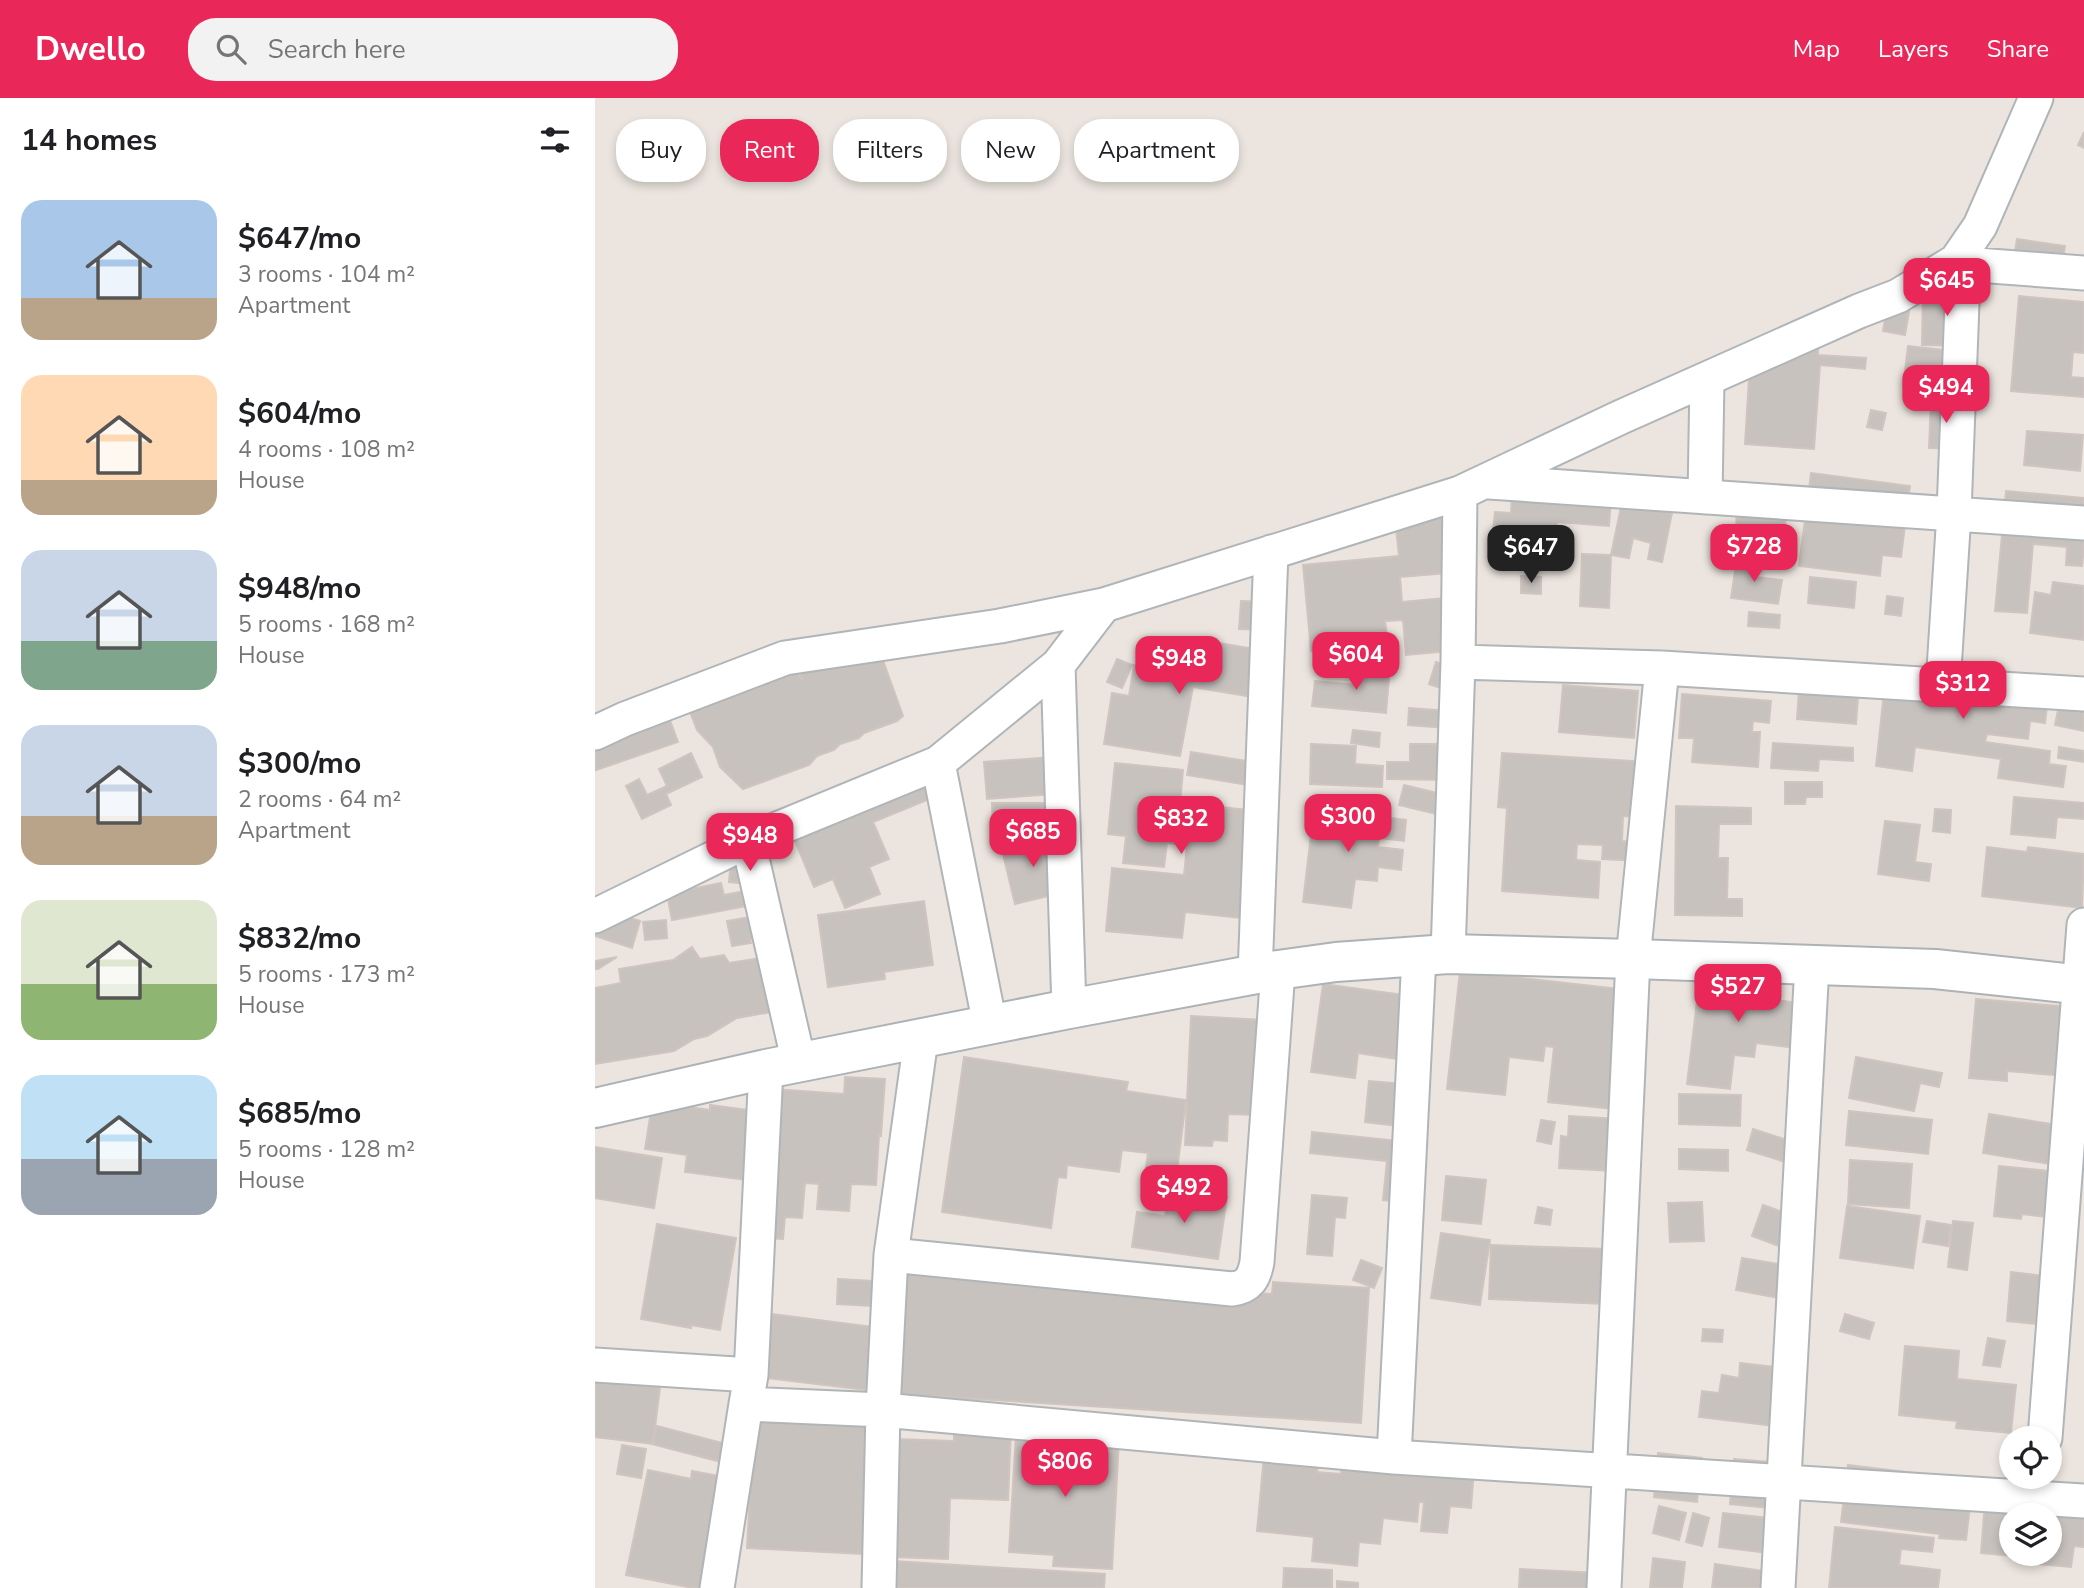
<!DOCTYPE html>
<meta charset="utf-8">
<style>
body{margin:0;font-family:"Nunito Sans",sans-serif;background:#f2f2f2;color:#202124;height:100vh;display:flex;flex-direction:column;font-size:26px;white-space:nowrap}
*{box-sizing:border-box;margin:0}
p{font-size:23px;color:#757577}
.icon{flex:none;width:38px;height:38px;fill:none;stroke:currentColor;stroke-width:2;stroke-linecap:round;stroke-linejoin:round}
.map{position:relative;flex:1;overflow:hidden}
.details{display:flex;flex-direction:column;background:#fff;width:595px}
.details>*{flex:none}
.hud{position:absolute;left:21px;top:21px;width:665px;height:63px;display:flex;gap:14px}
.tools{position:absolute;left:1404px;top:1328px;display:grid;gap:14px}
.tools a{display:grid;place-items:center;width:63px;height:63px;border-radius:50%;background:#fff;box-shadow:0 4px 10px #0003;font-size:35px}
.price{position:absolute;translate:-50% -60px;padding:0 16px;border-radius:14px;background:#e92859;color:#fff;font-size:23px;line-height:46px;filter:drop-shadow(0 2px 4px #0008)}
.price::after{content:'';position:absolute;left:50%;top:42px;width:21px;height:16px;margin-left:-10px;background:inherit;clip-path:polygon(0 0,100% 0,50% 100%)}
.price.selected{background:#222;color:#fff}
ul{padding:0;list-style:none}
li{display:flex;align-items:center;gap:21px;height:175px;padding:0 21px}
li span{display:grid;place-items:center;flex:none;width:196px;height:140px;border-radius:21px;color:#555}
li>.icon{margin-inline-start:auto}
span .icon{width:84px;height:84px;fill:#fffc;stroke-width:1}
li b{font-size:30px}
h2{display:flex;justify-content:space-between;align-items:center;height:84px;padding:0 21px;font-size:30px}
.pill{padding:0 24px;border-radius:28px;background:#fff;box-shadow:0 4px 10px #0003;font-size:24px;line-height:63px}
.pill.selected{background:#e92859;color:#fff}
header{display:flex;align-items:center;gap:42px;box-sizing:border-box;height:98px;padding:0 35px;background:#e92859;color:#fff}
header strong{font-size:33px}
nav{display:flex;gap:38px;margin-inline-start:auto;font-size:24px}
.search{width:490px;height:63px;background:#f2f2f2;display:flex;align-items:center;gap:18px;box-sizing:border-box;padding:0 24px;border-radius:28px;color:#757577;font-size:26px}
main{display:flex;flex:1;min-height:0}
.map>svg:first-child{display:block}
.building{fill:#c8c2bf;stroke:#d0c4be;stroke-width:2}
.lines{fill:none;stroke-linecap:round;stroke-linejoin:round}
.minor-casing{stroke:#b0b5b8;stroke-width:37}
.secondary-casing{stroke:#acb3b6;stroke-width:42}
.minor{stroke:#fff;stroke-width:33}
.secondary{stroke:#fff;stroke-width:38}
</style>
<header>
<strong>Dwello</strong>
<div class="search"><svg class="icon" aria-label="search" viewBox="0 0 24 24"><circle cx="10" cy="10" r="6"/><path d="M15 15l6 6"/></svg>Search here</div>
<nav><a>Map</a><a>Layers</a><a>Share</a></nav>
</header>
<main>
<section class="details">
<h2>14 homes<svg class="icon" aria-label="filters" viewBox="0 0 24 24"><path d="M4 7h16M4 17h16"/><circle cx="9" cy="7" r="2"/><circle cx="15" cy="17" r="2"/></svg></h2>
<ul>
<li><span style="background:linear-gradient(#a9c7e8 70%,#b9a48a 0)"><svg class="icon" aria-label="home" viewBox="0 0 24 24"><path d="M3 11l9-7 9 7M6 9v11h12V9"/></svg></span><div><b>$647/mo</b><p>3 rooms · 104 m²</p><p>Apartment</p></div></li>
<li><span style="background:linear-gradient(#ffd9b3 75%,#b9a48a 0)"><svg class="icon" aria-label="home" viewBox="0 0 24 24"><path d="M3 11l9-7 9 7M6 9v11h12V9"/></svg></span><div><b>$604/mo</b><p>4 rooms · 108 m²</p><p>House</p></div></li>
<li><span style="background:linear-gradient(#c9d6e8 65%,#7fa58c 0)"><svg class="icon" aria-label="home" viewBox="0 0 24 24"><path d="M3 11l9-7 9 7M6 9v11h12V9"/></svg></span><div><b>$948/mo</b><p>5 rooms · 168 m²</p><p>House</p></div></li>
<li><span style="background:linear-gradient(#c9d6e8 65%,#b9a48a 0)"><svg class="icon" aria-label="home" viewBox="0 0 24 24"><path d="M3 11l9-7 9 7M6 9v11h12V9"/></svg></span><div><b>$300/mo</b><p>2 rooms · 64 m²</p><p>Apartment</p></div></li>
<li><span style="background:linear-gradient(#dfe7d0 60%,#8fb573 0)"><svg class="icon" aria-label="home" viewBox="0 0 24 24"><path d="M3 11l9-7 9 7M6 9v11h12V9"/></svg></span><div><b>$832/mo</b><p>5 rooms · 173 m²</p><p>House</p></div></li>
<li><span style="background:linear-gradient(#bfe0f5 60%,#9aa5b1 0)"><svg class="icon" aria-label="home" viewBox="0 0 24 24"><path d="M3 11l9-7 9 7M6 9v11h12V9"/></svg></span><div><b>$685/mo</b><p>5 rooms · 128 m²</p><p>House</p></div></li>
</ul>
</section>
<div class="map">
<svg width="1489" height="1490" viewBox="0 0 1489 1490">
<rect width="100%" height="100%" fill="#ece5df"/>
<path class="building" d="M1489 34V50L1483 47Z
M1422 141 1470 148 1464 184 1416 176Z
M1328 191 1377 193 1376 248 1327 247Z
M1424 198 1489 204V255L1478 254 1476 279 1489 280V299L1416 293Z
M1293 204 1315 208 1310 237 1288 233Z
M1156 247 1223 252V257L1271 260 1270 271 1225 267 1219 351 1150 346Z
M1313 248 1376 255 1372 296 1308 289Z
M1336 303 1369 305 1367 351 1334 350Z
M1276 312 1291 315 1287 332 1272 329Z
M1432 333 1488 337 1485 373 1429 367Z
M1216 375 1315 388 1306 459 1287 457 1285 478 1204 468Z
M918 378 1017 387 1014 428 962 424 960 446 897 440 900 414 916 415Z
M1142 389 1191 390 1190 448 1141 447Z
M1411 393 1489 400V449L1487 468 1471 467 1472 449 1438 446 1432 515 1400 513Z
M1027 404 1077 415 1067 464 1053 461 1056 445 1038 440 1034 460 1016 457Z
M863 415 865 474 805 479 807 504 860 499 865 552 811 557 808 522 790 523 793 546 716 553 708 467 804 458 800 421Z
M987 456 1016 457 1014 510 985 508Z
M1142 460 1164 464 1161 479 1187 482 1183 506 1136 500Z
M926 478 946 479V496L926 495Z
M1215 479 1261 484 1259 510 1213 505Z
M1458 484 1489 488V542L1435 535 1440 494 1456 497Z
M1292 498 1308 500 1306 518 1290 516Z
M646 503 672 504 671 532 644 531Z
M1154 514 1185 517 1184 530 1153 528Z
M600 541 672 553 664 600 598 589 585 658 509 646 517 595 534 598 539 567 595 576Z
M281 543 308 618 302 623 269 635 264 640 245 646 239 652 222 658 214 667 148 691 125 669 118 649 102 632 92 606 192 565 207 581 205 573Z
M522 561 537 567 527 590 512 584Z
M841 564 867 572 861 595 834 586Z
M764 566 795 569 791 615 717 608 720 583 762 587Z
M1292 567 1438 586 1454 591 1450 625 1435 623 1433 641 1392 636 1390 644 1455 653 1454 666 1471 668 1468 689 1403 680 1406 661 1320 649 1317 673 1281 668Z
M1265 573 1261 626 1202 621 1205 578Z
M1469 582 1489 586V633L1460 627Z
M968 587 1043 593 1039 640 964 634Z
M1087 596 1176 603 1174 625 1158 623 1157 634H1165L1163 669 1097 664 1099 640H1084Z
M814 610 854 613 852 630 813 627Z
M73 617 83 644 1 672 0 642Z
M758 632 785 635 784 649 756 645Z
M1178 645 1258 650V663L1224 661 1223 673 1176 670Z
M716 646 761 648 760 666 788 668 787 689 715 686Z
M815 646H855L854 682 792 681V664H815Z
M1464 649 1489 653V664L1463 660Z
M596 654 676 667 672 690 592 677Z
M96 655 107 679 71 696 76 707 47 721 31 688 44 681 52 697 72 688 64 671Z
M907 655 1068 665 1063 721 1028 718 1027 743 1045 744 1044 763 1007 761 1008 747 982 746 981 762 1005 764 1003 800 907 793 912 710 903 709Z
M457 659 459 696 392 701 389 664Z
M348 663 359 691 278 724 294 761 274 769 285 796 250 810 238 781 219 789 193 726Z
M520 665 588 672 585 705 673 714 665 822 590 814 587 840 511 833 517 770 589 777 592 747 572 745 569 769 528 765 531 738 513 736Z
M1190 684H1227V699H1211L1210 706H1190Z
M809 687 855 698 850 718 804 707Z
M1419 699 1489 705V721L1462 719 1460 740 1416 736Z
M397 705H460V730L398 729Z
M1081 708 1156 710V726H1124L1123 760H1133L1132 801H1147V818L1080 817Z
M719 711 811 722 809 743 784 740 783 749 808 752 806 772 783 769 782 783 760 781 756 810 708 804Z
M1340 711 1356 712 1355 735 1338 733Z
M1290 723 1325 727 1320 764 1336 766 1334 783 1283 776Z
M455 736 470 794 420 806 406 748Z
M1392 749 1432 754 1433 749 1489 756 1487 810 1387 798Z
M136 762 176 766 173 788 134 784Z
M126 785 129 797 180 787 183 802 77 822 72 796Z
M329 803 338 867 289 874 290 881 233 889 223 817Z
M7 812 45 823 37 850 0 838Z
M172 816 176 838 155 841 156 845 137 848 132 823Z
M71 822 72 840 50 842 48 824Z
M97 849 105 861 129 857 134 865 197 855 206 905 194 911 142 920 112 938 99 941 79 953 0 966V890L26 885 24 871 78 862Z
M22 859 3 871H0V863Z
M1106 870 1175 878 1173 901 1213 906 1208 951 1161 945 1159 959 1139 957 1135 991 1092 986Z
M865 873 1050 894 1037 1013 953 1004 959 949 950 948 948 963 914 959 910 997 852 991Z
M728 886 817 898 809 962 763 955 760 980 716 974Z
M1381 901 1488 910 1482 979 1412 973V983L1374 980Z
M596 918 669 922 664 1017 633 1016 632 1043 618 1042 617 1048 590 1047Z
M369 959 533 984 531 993 591 1002 581 1080 550 1076 553 1055 527 1052 524 1074 472 1067 471 1080 463 1079 456 1130 347 1114Z
M1261 959 1347 975 1344 989 1325 985 1319 1013 1254 1000Z
M250 979 290 981 286 1038 284 1037 281 1087 256 1086 254 1113 222 1111 224 1086 210 1085 207 1120 190 1119 188 1141 169 1140 179 991 249 996Z
M774 983 808 986 803 1028 770 1024Z
M1084 996 1146 997 1145 1028 1084 1026Z
M72 1006 115 1012V1007L161 1013 151 1082 90 1074 92 1057 50 1051 56 1013 71 1015Z
M1254 1013 1337 1022 1333 1056 1251 1047Z
M1394 1016 1462 1027 1479 1070 1388 1055Z
M974 1018 1041 1022 1038 1074 964 1070 966 1038 973 1039Z
M946 1022 960 1024 956 1046 942 1043Z
M1158 1031 1207 1047 1200 1067 1152 1052Z
M717 1034 812 1044 806 1104 788 1102 792 1063 715 1055Z
M0 1049 67 1060 59 1110 0 1100Z
M1084 1051 1133 1052V1073L1084 1071Z
M1255 1062 1317 1066 1314 1110 1253 1106Z
M1404 1068 1474 1075 1469 1121 1427 1116 1426 1121 1399 1118Z
M851 1078 891 1082 886 1126 847 1122Z
M574 1090 632 1099 623 1161 537 1149 542 1114 570 1118Z
M717 1097 752 1100 750 1120 740 1119 737 1158 712 1156Z
M1107 1104 1109 1143 1075 1144 1073 1105Z
M1168 1107 1207 1121 1195 1152 1157 1138Z
M1252 1108 1325 1118 1318 1170 1245 1160Z
M943 1109 957 1112 955 1127 940 1125Z
M1332 1123 1356 1127 1353 1148 1328 1144Z
M1358 1123 1378 1125 1372 1172 1353 1169Z
M62 1126 141 1140 125 1232 96 1227V1230L46 1221Z
M846 1135 895 1142 885 1207 836 1200Z
M896 1147 1013 1151 1011 1206 894 1201Z
M1147 1160 1201 1169 1195 1202 1141 1192Z
M766 1162 787 1170 779 1190 758 1182Z
M310 1172 677 1196 678 1184 774 1190 766 1325 302 1296Z
M1416 1174 1468 1180 1463 1228 1412 1223Z
M243 1181 278 1183 277 1208 242 1206Z
M169 1215 279 1229 271 1292 162 1279Z
M1250 1216 1279 1225 1274 1241 1245 1233Z
M1108 1231 1128 1232 1127 1244 1107 1243Z
M1393 1240 1410 1243 1405 1269 1388 1267Z
M1310 1248 1364 1253 1362 1281 1421 1287 1416 1335 1361 1330 1362 1323 1304 1317Z
M1145 1265 1179 1269 1176 1300H1182L1179 1328 1104 1319 1107 1293 1124 1295 1127 1277 1144 1280Z
M0 1281 65 1289 58 1346 0 1339Z
M159 1320 274 1327 267 1456 152 1450Z
M62 1328 135 1347 130 1365 57 1346Z
M359 1330 416 1332 413 1402 355 1400 353 1461 298 1459 302 1341 359 1343Z
M421 1336 524 1342 517 1471 458 1468 459 1457 414 1454Z
M27 1347 51 1351 46 1380 22 1376Z
M1063 1355 1107 1360 1102 1404 1059 1399Z
M748 1357 879 1371 876 1410 855 1408 852 1435 826 1433 829 1404H824L822 1424 788 1420 785 1446 764 1444 762 1468 717 1463 719 1439 662 1433 669 1358 724 1363 722 1374 746 1376Z
M1139 1361 1189 1365 1185 1411 1135 1406Z
M1253 1367 1378 1382 1371 1442 1344 1440 1345 1436 1246 1424Z
M53 1372 96 1381 97 1373 140 1381 118 1490H98L31 1477Z
M1448 1387 1445 1418H1416V1456H1442L1441 1460 1386 1455 1391 1392Z
M1452 1387 1489 1390V1449L1479 1448 1476 1469 1444 1466 1445 1456H1454V1418H1449Z
M1064 1408 1091 1415 1084 1442 1058 1435Z
M1098 1415 1114 1420 1107 1448 1091 1444Z
M1128 1415 1183 1421 1180 1456 1124 1449Z
M1240 1429 1339 1440 1337 1454 1306 1451 1304 1467 1345 1472 1343 1490H1234Z
M1058 1460 1090 1464 1087 1490H1055Z
M299 1463 510 1476 509 1490H297Z
M1120 1466 1176 1474 1174 1490H1117Z
M689 1470 737 1472V1490H688Z
M925 1471 1002 1475 1001 1490H924Z
M742 1483 763 1485V1490H742Z"/>
<g class="lines">
<defs>
<path id="minor" d="M1369 166 1489 175
M894 384 1489 425
M1110 399 1112 281
M863 564 1067 570
M463 567 474 911
M1348 587 1359 415 1369 153
M0 635 30 621 190 560 405 528 509 507 865 395 1026 319 1264 213 1303 198 1361 163 1385 128 1441 0
M343 665 395 927
M153 743 204 965
M0 818 153 743 343 665 463 567 509 507
M853 856 863 564 865 395
M660 877 676 454
M296 1157 637 1191C654 1189 659 1180 662 1164L683 872
M0 1267 156 1277
M151 1306 156 1277 171 971
M1450 1340 1489 827
M799 1359 824 858
M122 1490 151 1306 288 1312 799 1359 1489 1403
M284 1490 288 1312 296 1157 326 941
M1009 1490 1038 861 1067 570 1489 596
M1183 1490 1217 867"/>
<path id="secondary" d="M0 1010 171 971 474 911 683 872 741 864 853 856 1038 861 1340 871 1489 887"/>
</defs>
<use href="#minor" class="minor-casing"/>
<use href="#secondary" class="secondary-casing"/>
<use href="#minor" class="minor"/>
<use href="#secondary" class="secondary"/>
</g>
</svg>
<div class="tools">
<a><svg class="icon" aria-label="locate" viewBox="0 0 24 24"><circle cx="12" cy="12" r="6"/><path d="M12 2v4M12 18v4M2 12h4M18 12h4"/></svg></a>
<a><svg class="icon" aria-label="layers" viewBox="0 0 24 24"><path d="M12 4l9 5-9 5-9-5zM3 14l9 5 9-5"/></svg></a>
</div>
<b class="price" style="left:1352px;top:220px">$645</b>
<b class="price" style="left:1351px;top:327px">$494</b>
<b class="price" style="left:1159px;top:486px">$728</b>
<b class="price selected" style="left:936px;top:487px">$647</b>
<b class="price" style="left:761px;top:594px">$604</b>
<b class="price" style="left:584px;top:598px">$948</b>
<b class="price" style="left:1368px;top:623px">$312</b>
<b class="price" style="left:753px;top:756px">$300</b>
<b class="price" style="left:586px;top:758px">$832</b>
<b class="price" style="left:438px;top:771px">$685</b>
<b class="price" style="left:155px;top:775px">$948</b>
<b class="price" style="left:1143px;top:926px">$527</b>
<b class="price" style="left:589px;top:1127px">$492</b>
<b class="price" style="left:470px;top:1401px">$806</b>
<div class="hud">
<a class="pill">Buy</a>
<a class="pill selected">Rent</a>
<a class="pill">Filters</a>
<a class="pill">New</a>
<a class="pill">Apartment</a>
</div>
</div>
</main>
